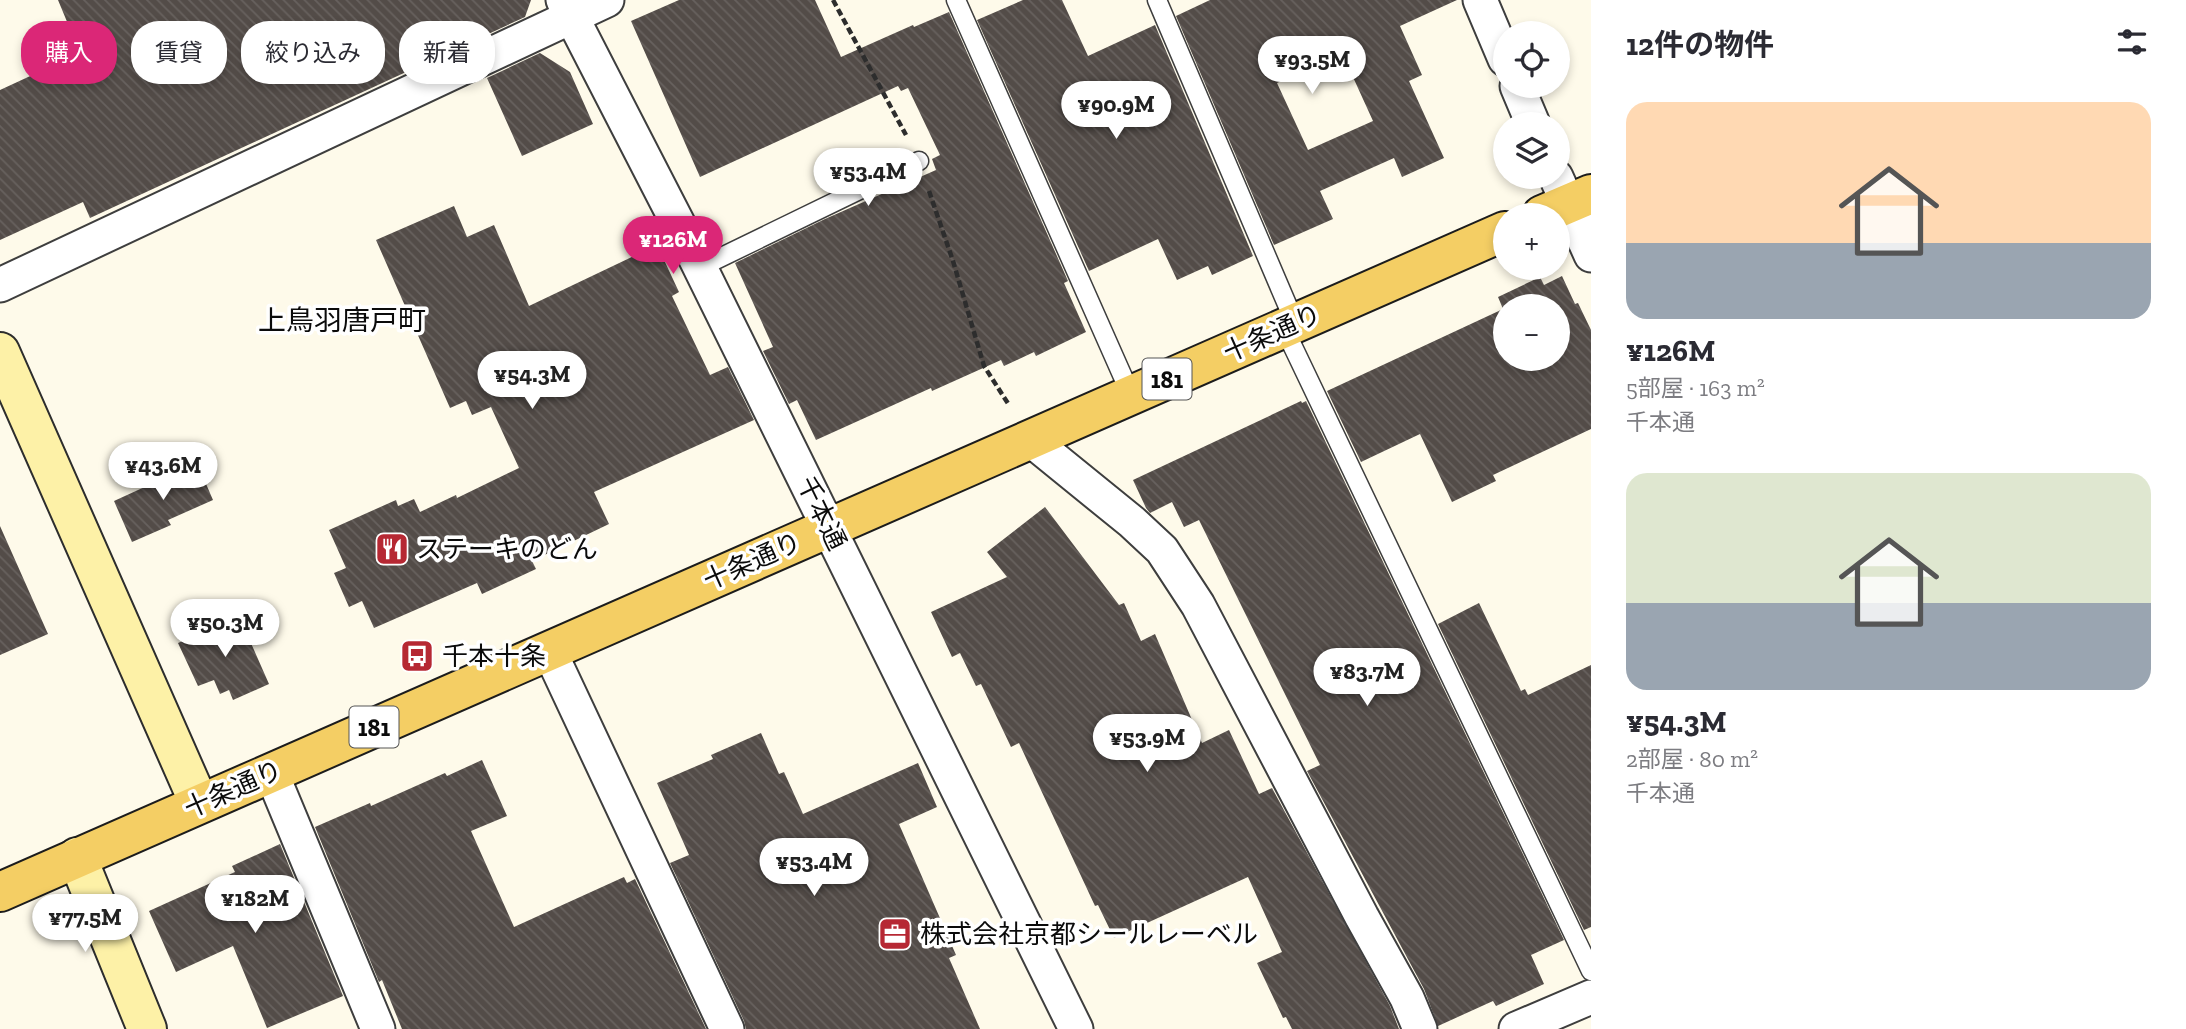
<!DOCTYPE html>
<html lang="ja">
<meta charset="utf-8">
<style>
body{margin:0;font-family:"Zilla Slab","Noto Sans JP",serif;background:#f2f2f3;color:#2b2b33;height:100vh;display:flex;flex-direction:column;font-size:26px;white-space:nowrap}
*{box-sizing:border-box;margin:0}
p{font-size:23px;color:#7c7c81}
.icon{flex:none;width:38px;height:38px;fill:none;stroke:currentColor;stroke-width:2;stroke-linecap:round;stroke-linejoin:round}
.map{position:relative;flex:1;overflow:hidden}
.details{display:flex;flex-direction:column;background:#fff;width:595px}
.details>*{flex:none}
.banner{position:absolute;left:21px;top:21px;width:665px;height:63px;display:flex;gap:14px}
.controls{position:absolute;left:1493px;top:21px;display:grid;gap:14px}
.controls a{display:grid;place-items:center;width:77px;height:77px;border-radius:50%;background:#fff;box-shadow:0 4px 10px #0003;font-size:35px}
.price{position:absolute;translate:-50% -60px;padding:0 16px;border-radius:24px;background:#fff;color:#222;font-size:23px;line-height:46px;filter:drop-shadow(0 2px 4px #0008)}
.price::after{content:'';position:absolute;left:50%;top:42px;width:21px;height:16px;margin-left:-10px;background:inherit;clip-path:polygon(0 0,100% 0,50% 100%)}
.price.active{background:#db2777;color:#fff}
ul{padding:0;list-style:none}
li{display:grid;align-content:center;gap:14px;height:371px;padding:0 35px}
li span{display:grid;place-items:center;height:217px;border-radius:21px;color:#555}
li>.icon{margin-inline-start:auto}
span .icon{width:126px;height:126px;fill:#fffc;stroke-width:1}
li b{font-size:30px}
h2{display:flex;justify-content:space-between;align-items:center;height:84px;padding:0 35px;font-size:30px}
.chip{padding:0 24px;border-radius:28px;background:#fff;box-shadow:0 4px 10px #0003;font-size:24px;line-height:63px}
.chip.active{background:#db2777;color:#fff}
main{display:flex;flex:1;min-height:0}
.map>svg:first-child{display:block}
.building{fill:url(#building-back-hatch);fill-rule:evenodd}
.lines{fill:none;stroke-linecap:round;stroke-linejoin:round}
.lane-casing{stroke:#3e3e3e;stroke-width:21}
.street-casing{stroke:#3e3e3e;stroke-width:37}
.secondary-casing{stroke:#2d2d2d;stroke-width:42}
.primary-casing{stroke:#1c1c1c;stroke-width:42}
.path{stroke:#2d2d2d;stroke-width:4.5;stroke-dasharray:7 3.5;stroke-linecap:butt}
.lane{stroke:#fff;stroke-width:18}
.street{stroke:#fff;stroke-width:33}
.secondary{stroke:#fdf1a7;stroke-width:38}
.primary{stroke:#f4ce64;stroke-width:38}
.labels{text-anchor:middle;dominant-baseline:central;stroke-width:7;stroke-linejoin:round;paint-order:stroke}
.shield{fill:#fff;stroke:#545454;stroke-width:2}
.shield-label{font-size:24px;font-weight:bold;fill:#0b0b0b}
.street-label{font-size:26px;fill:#0b0b0b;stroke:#fff}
.poi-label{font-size:26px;fill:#0b0b0b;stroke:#fff;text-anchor:start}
.neighbourhood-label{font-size:28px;fill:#0b0b0b;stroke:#fff}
</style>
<main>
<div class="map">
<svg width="1591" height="1029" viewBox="0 0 1591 1029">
<defs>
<pattern id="building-back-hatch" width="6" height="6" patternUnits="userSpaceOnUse" patternTransform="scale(1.75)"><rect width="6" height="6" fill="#534c48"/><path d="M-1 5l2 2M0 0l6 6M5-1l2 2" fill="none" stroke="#67615e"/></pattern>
</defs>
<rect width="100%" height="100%" fill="#fefaea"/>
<path class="building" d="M58 0H531L525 17 90 218 83 202 0 240V90L80 53Z
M679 0H815L841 57 913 25 914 27 949 12 1068 281 1064 283 1086 332 1036 356 1034 352 1004 366 1001 360 932 391 931 388 816 440 797 400 789 404 763 351 773 347 735 263 825 219 936 170 932 159 940 155 908 88 901 91 898 86 700 177 631 21Z
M1023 0H1062L1088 56 1155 25 1253 256 1212 275 1208 266 1177 280 1158 239 1089 271 977 20Z
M1210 0H1457L1400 26 1422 75 1409 81 1444 158 1402 177 1394 158 1320 191 1333 219 1274 245 1176 16ZM1342 53 1373 121 1308 150 1277 83Z
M540 53 570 72 593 124 522 156 487 78Z
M454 206 467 237 494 225 529 306 657 245 679 292 672 296 710 375 728 367 754 420 594 492 609 524 532 561 536 569 482 594 477 583 374 628 362 601 349 607 334 573 346 568 329 530 396 500 398 506 414 499 420 512 456 495 457 498 519 468 491 407 472 415 466 401 450 408 376 240Z
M1562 276 1575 304 1578 303 1591 330V429L1493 475 1496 481 1452 502 1420 434 1361 462 1327 391 1503 309 1498 297 1540 277 1544 285ZM1505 306H1558V359H1505Z
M1301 401 1302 403 1306 401 1564 940 1531 955 1544 984 1496 1006 1493 1001 1438 1026 1424 989 1307 771 1320 765 1199 520 1184 527 1172 502 1150 513 1146 508 1133 480Z
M197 463 213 500 168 520 171 525 132 542 114 501Z
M1045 507 1119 605 1124 603 1141 641 1155 634 1202 743 1229 730 1259 794 1272 788 1390 1006 1399 1029H1292L1286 1017 1283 1018 1257 963 1282 952 1248 877 1114 938 1098 905 1095 906 1019 743 1011 747 981 684 976 686 960 653 952 657 931 612 1007 577 987 552Z
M0 526 48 634 0 655Z
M1479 603 1521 691 1525 689 1528 695 1591 665V927L1584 930 1438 624Z
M239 616 269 684 233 700 229 690 220 694 214 680 198 686 178 643Z
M761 733 779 774 784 772 803 814 918 763 937 807 899 824 956 955 949 958 980 1029H746L744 1021 670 863 689 855 657 783 713 759 711 755Z
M482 760 507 816 471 831 514 927 624 877 627 883 635 879 706 1029H402L382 980 379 982 315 827 370 803 371 806 445 773 447 776Z
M280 844 343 996 267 1028 233 946 176 972 149 911 235 872 232 866Z"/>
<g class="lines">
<defs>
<path id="lane" d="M956 0 1131 395
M1157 0 1295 323
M699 268 919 161
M1284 328 1591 971"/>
<path id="street" d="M563 0 686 239 1076 1029
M1480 0 1505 59
M1517 86 1533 124
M1556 177 1591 255
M0 285 607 0
M1031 440 1132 522 1162 550 1198 605 1362 917 1407 998 1420 1029
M549 650 727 1029
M271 772 378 1029
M1516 1029 1591 997"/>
<path id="secondary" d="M0 352 199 803
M77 857 147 1029"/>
<path id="primary" d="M1542 215 1591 194
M0 892 1505 231"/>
</defs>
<use href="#lane" class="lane-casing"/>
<use href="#street" class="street-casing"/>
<use href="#secondary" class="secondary-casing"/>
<use href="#primary" class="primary-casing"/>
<path class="path" d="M833 0 906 135
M929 191 953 261 984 366 1009 405"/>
<use href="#lane" class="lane"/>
<use href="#street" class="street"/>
<use href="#secondary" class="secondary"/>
<use href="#primary" class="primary"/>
</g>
<defs>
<symbol id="restaurant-square" viewBox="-11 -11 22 22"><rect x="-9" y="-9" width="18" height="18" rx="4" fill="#b62833" stroke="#fff"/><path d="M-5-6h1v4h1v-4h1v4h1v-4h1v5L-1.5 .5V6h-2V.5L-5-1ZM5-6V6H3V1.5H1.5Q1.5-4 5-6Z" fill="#fff"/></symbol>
<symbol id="bus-square" viewBox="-11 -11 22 22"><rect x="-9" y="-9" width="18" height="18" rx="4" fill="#b62833" stroke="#fff"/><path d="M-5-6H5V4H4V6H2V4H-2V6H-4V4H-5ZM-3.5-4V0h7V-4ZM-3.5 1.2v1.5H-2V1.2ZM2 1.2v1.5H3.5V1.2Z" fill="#fff"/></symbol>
<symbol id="office-square" viewBox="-11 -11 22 22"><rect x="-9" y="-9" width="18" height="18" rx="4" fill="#b62833" stroke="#fff"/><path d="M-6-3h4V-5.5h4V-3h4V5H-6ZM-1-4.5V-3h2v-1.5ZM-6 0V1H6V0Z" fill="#fff"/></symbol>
</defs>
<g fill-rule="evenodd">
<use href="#restaurant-square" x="373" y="530" width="38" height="38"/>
<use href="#bus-square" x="398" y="637" width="38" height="38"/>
<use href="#office-square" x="876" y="915" width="38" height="38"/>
</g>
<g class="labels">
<g class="shield">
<rect x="1142.5" y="358.5" width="49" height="41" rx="5"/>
<rect x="349.5" y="706.5" width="49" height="41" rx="5"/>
</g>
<g class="shield-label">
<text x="1167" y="379">181</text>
<text x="374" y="727">181</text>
</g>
<g class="street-label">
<text transform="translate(1272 333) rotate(-24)">十条通り</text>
<text transform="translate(822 513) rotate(64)">千本通</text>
<text transform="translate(752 561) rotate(-24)">十条通り</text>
<text transform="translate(233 789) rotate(-24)">十条通り</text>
</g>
<g class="poi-label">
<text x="416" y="549">ステーキのどん</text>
<text x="442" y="656">千本十条</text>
<text x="920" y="934">株式会社京都シールレーベル</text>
</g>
<g class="neighbourhood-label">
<text x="342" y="320">上鳥羽唐戸町</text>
</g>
</g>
</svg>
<div class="controls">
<a><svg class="icon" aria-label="locate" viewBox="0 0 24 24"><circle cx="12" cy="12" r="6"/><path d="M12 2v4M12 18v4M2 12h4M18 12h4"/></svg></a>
<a><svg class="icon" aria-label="layers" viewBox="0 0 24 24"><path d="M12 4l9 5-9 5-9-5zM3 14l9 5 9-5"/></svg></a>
<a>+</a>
<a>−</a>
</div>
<b class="price" style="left:1312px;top:96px">¥93.5M</b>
<b class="price" style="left:1116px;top:141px">¥90.9M</b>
<b class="price" style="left:868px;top:208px">¥53.4M</b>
<b class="price active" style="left:673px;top:276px">¥126M</b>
<b class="price" style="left:532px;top:411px">¥54.3M</b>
<b class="price" style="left:163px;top:502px">¥43.6M</b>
<b class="price" style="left:225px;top:659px">¥50.3M</b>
<b class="price" style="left:1367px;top:708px">¥83.7M</b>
<b class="price" style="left:1147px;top:774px">¥53.9M</b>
<b class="price" style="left:814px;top:898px">¥53.4M</b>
<b class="price" style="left:255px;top:935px">¥182M</b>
<b class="price" style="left:85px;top:954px">¥77.5M</b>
<div class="banner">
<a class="chip active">購入</a>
<a class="chip">賃貸</a>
<a class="chip">絞り込み</a>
<a class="chip">新着</a>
</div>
</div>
<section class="details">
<h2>12件の物件<svg class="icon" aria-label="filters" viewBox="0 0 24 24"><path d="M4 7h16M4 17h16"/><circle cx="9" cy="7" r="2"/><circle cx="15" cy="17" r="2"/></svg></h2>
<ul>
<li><span style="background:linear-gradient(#ffd9b3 65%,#9aa5b1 0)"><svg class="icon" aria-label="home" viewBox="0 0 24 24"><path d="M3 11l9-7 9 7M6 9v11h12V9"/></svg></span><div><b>¥126M</b><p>5部屋 · 163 m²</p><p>千本通</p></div></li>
<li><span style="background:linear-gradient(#dfe7d0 60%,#9aa5b1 0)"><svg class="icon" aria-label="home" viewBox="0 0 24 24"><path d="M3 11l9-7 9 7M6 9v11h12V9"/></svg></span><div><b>¥54.3M</b><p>2部屋 · 80 m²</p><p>千本通</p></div></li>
</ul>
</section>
</main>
